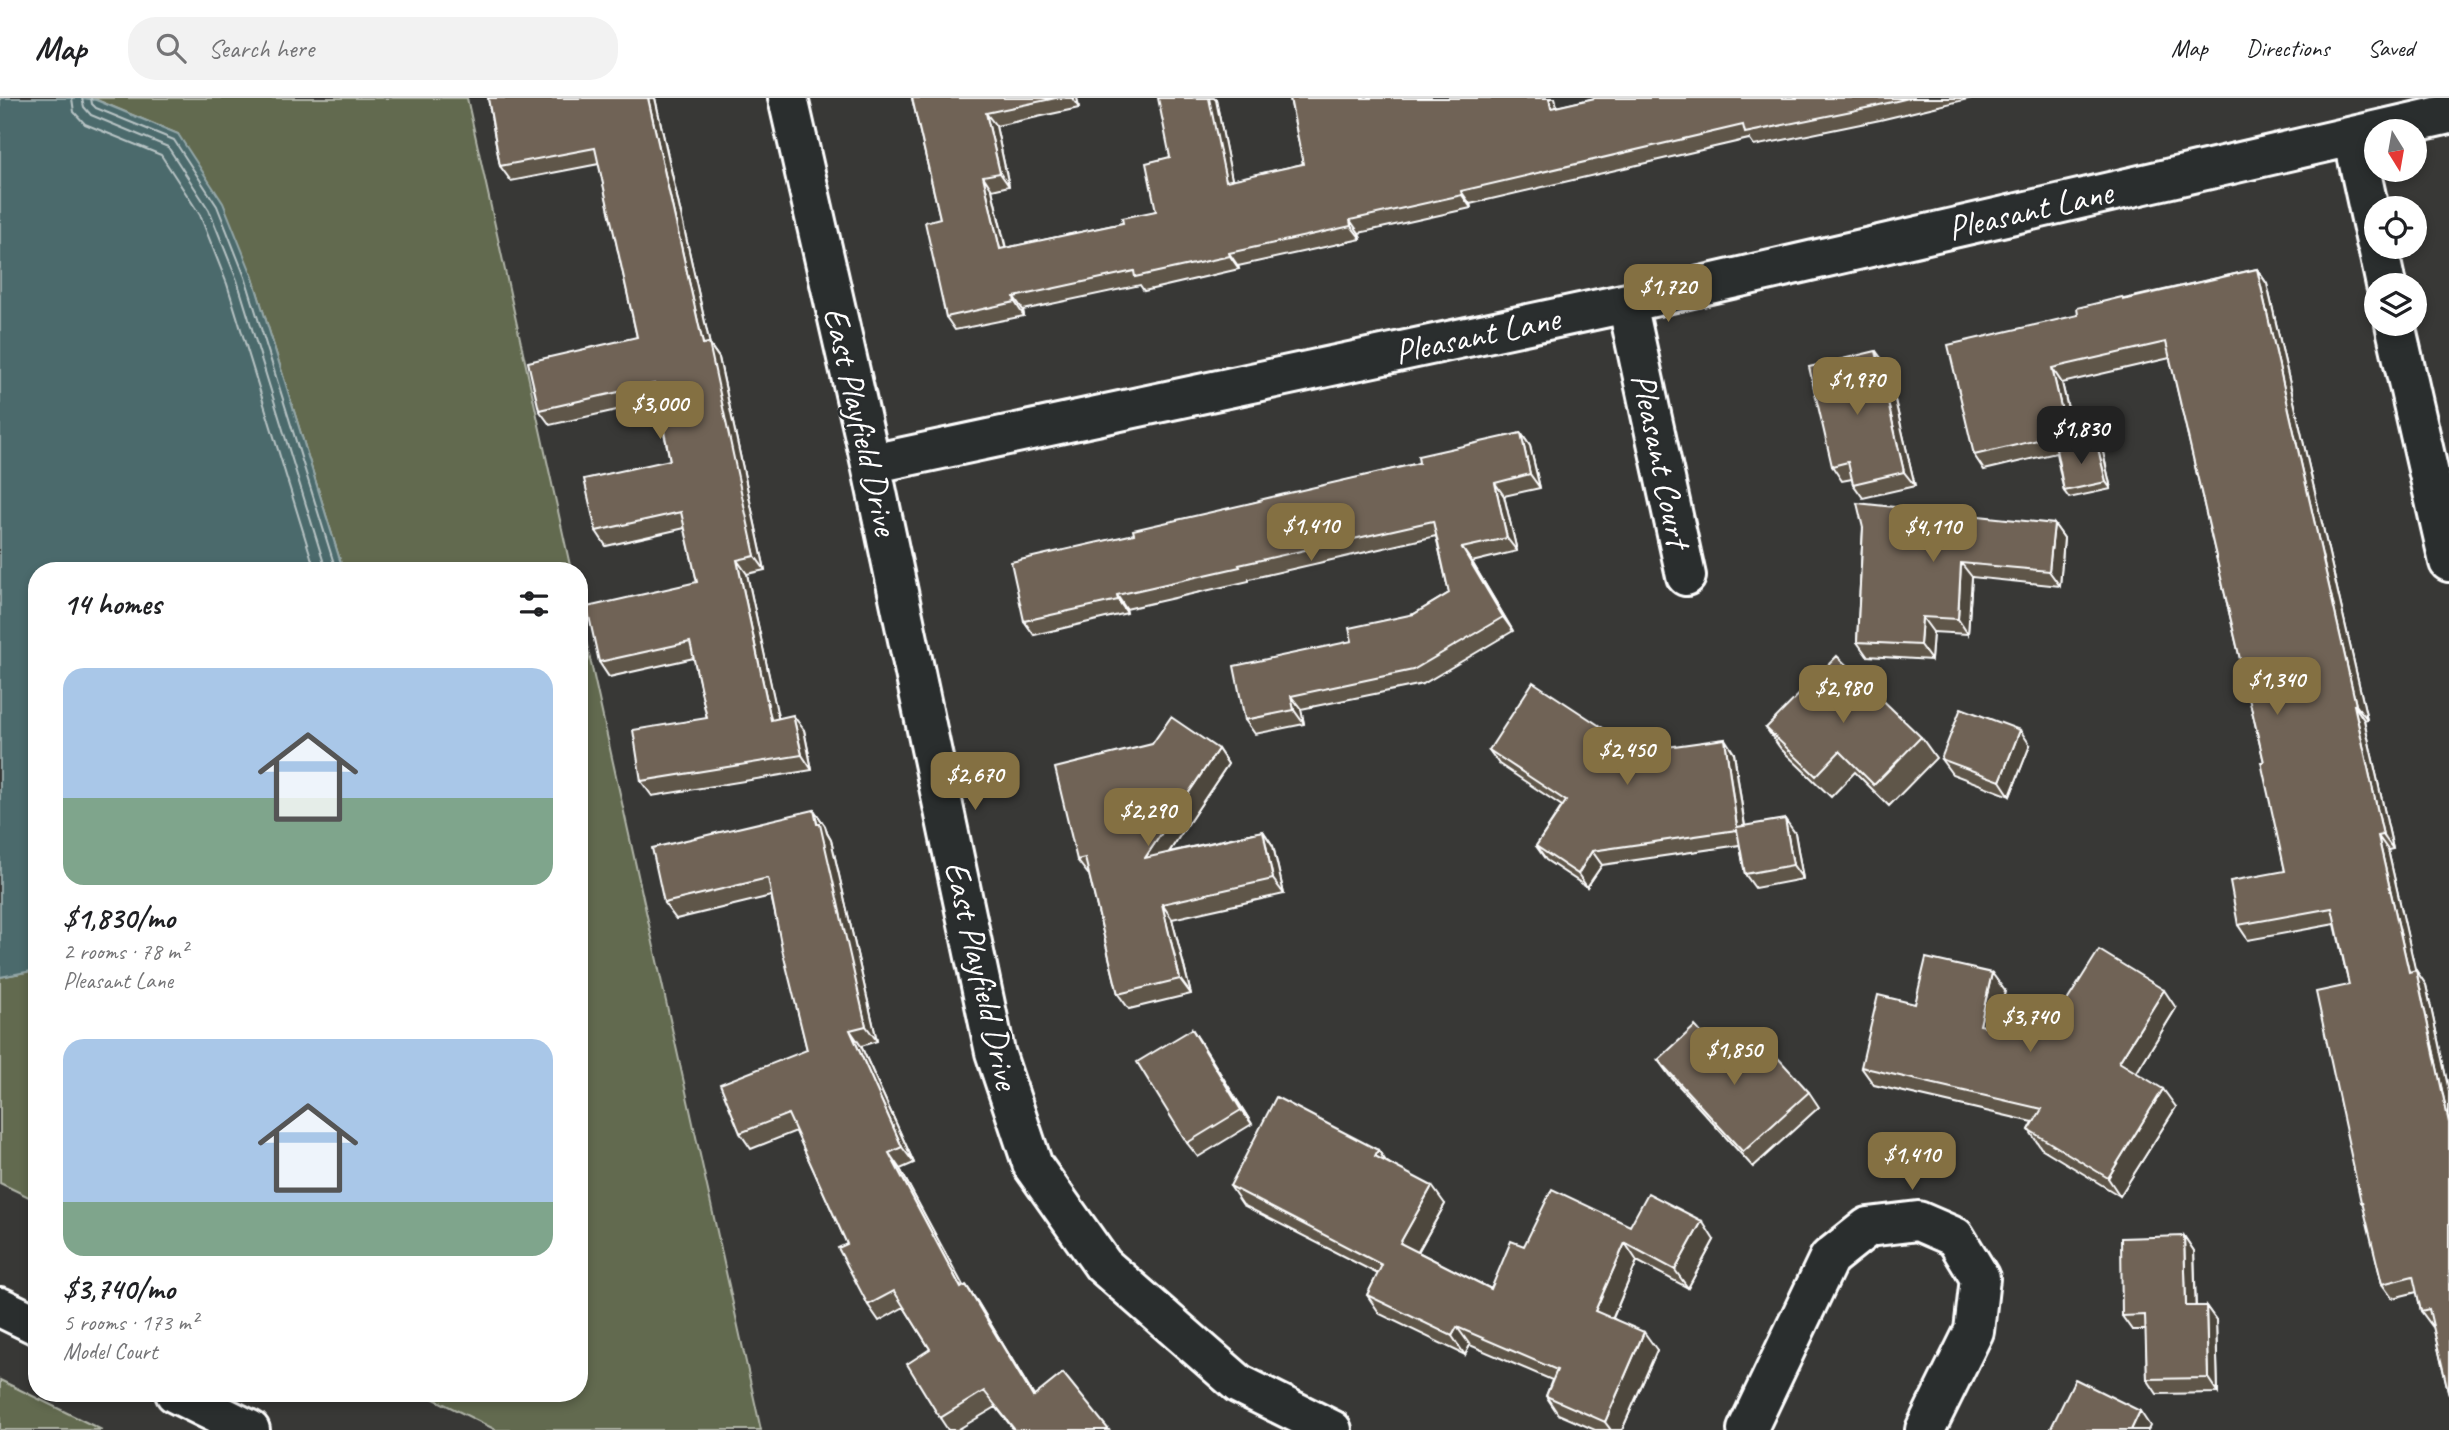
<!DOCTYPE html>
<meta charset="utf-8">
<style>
body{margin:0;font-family:Caveat,sans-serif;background:#f2f2f2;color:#202124;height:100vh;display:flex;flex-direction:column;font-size:26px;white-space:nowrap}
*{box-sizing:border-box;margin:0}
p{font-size:23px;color:#757577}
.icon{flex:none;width:38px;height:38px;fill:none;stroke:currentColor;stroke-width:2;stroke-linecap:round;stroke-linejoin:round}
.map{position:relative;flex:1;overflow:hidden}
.details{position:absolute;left:28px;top:464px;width:560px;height:840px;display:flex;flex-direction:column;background:#fff;border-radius:28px;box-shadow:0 4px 10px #0003}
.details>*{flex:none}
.needle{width:46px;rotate:169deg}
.controls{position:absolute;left:2364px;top:21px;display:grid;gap:14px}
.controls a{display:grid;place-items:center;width:63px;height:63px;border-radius:50%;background:#fff;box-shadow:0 4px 10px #0003;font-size:35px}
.price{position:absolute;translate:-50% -60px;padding:0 16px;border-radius:14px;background:#847042;color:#fff;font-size:23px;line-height:46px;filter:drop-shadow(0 2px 4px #0008)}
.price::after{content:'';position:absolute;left:50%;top:42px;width:21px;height:16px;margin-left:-10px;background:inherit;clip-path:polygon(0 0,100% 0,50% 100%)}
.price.on{background:#222;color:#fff}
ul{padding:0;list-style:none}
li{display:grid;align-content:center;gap:14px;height:371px;padding:0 35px}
li span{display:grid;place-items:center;height:217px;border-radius:21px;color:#555}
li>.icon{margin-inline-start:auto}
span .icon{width:126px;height:126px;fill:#fffc;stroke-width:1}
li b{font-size:30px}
h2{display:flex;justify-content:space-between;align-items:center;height:84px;padding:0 35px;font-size:30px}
header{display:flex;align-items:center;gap:42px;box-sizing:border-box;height:98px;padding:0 35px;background:#fff;border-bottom:2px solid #e0e0e0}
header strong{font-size:33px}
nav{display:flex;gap:38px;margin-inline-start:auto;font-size:24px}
.search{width:490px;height:63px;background:#f2f2f2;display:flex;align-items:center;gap:18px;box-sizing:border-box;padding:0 24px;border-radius:28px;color:#757577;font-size:26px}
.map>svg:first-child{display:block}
.green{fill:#626a50;stroke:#b0b4a8;stroke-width:2}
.water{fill:#4b6a6c;stroke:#93a6a7;stroke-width:2}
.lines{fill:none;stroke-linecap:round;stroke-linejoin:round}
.shore{stroke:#b7c3c4;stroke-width:2}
.street-casing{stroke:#fff;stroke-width:44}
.secondary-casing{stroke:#fff;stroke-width:44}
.street{stroke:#2a2d2e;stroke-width:38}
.secondary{stroke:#2a2d2e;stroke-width:38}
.wall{fill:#5f564a;stroke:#fff;stroke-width:2}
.shaded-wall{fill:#4e463c;stroke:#fff;stroke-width:2}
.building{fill:#6f6456;stroke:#fff;stroke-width:2}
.labels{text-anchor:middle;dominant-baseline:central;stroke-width:5;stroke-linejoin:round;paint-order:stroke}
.street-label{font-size:35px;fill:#fff;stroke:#2a2d2e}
</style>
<header>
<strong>Map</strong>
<div class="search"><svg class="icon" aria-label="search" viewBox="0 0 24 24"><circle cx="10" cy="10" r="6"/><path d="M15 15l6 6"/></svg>Search here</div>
<nav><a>Map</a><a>Directions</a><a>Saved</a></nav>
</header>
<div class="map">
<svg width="2449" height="1332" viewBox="0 0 2449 1332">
<rect width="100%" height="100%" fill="#383836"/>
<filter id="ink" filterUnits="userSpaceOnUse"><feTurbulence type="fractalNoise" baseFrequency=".0143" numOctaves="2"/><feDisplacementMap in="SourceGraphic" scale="14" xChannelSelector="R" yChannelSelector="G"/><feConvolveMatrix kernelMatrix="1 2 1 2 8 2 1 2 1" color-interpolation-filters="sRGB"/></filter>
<g filter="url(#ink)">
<path class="green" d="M83 0H467L571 472H343L252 177 178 36 97 2Z
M579 511 761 1332H496L422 1295H579Z
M37 872V1103L0 1085V879Z
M0 1282 102 1332H0Z"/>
<path class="water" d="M0 0H83L96 2 178 36 223 105 252 177 343 472H37V872L0 879Z"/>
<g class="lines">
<path class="shore" d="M72 0 74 14 85 26 161 57 200 117 227 186 315 472
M82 0 84 9 91 17 168 49 209 112 237 182 326 472
M91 0 92 6 96 10 174 42 217 108 245 179 336 472"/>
<defs>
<path id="street" d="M788 0 871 366 995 954 1033 1068 1103 1167 1239 1286 1332 1332
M2353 38 2376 144
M2378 149 2386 187
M1627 205 1686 478
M2395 226 2449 464
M871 366 1627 205 2449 16
M1747 1332 1829 1160 1868 1129 1918 1123 1955 1139 1980 1180 1974 1233 1925 1332"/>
<path id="secondary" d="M0 1209 37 1227
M175 1295 250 1332"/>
</defs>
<use href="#street" class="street-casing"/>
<use href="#secondary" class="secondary-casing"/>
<use href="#street" class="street"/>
<use href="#secondary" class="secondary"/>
</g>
<path class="wall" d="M488 0H655L710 247 719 260 765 472 747 476 778 620 804 632 812 672 652 698 641 683 707 620 694 560 609 579 599 564 697 484 685 430 606 448 596 433 670 362 657 303 550 327 539 312 637 239 599 66 511 83 500 68Z
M912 0H1077L1079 10 996 28 1009 88 992 92 1006 150 1123 125 1156 113 1170 59 1216 2 1232 82 1303 66 1290 0H1555L1557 9 1595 0H1972L1880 22 1754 48 1749 41 1470 106 1471 110 1359 135 1361 141 1238 168 1239 171 1144 193 1140 187 1023 212 1024 218 955 232 946 219 940 120Z
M2257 171 2267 186 2367 621 2364 622 2393 751 2388 752 2415 872 2426 887 2449 993V1297L2433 1227 2432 1228 2421 1213 2417 1194 2392 1200 2382 1186 2364 1108 2361 1104 2349 887 2335 826 2248 842 2238 827 2285 773 2264 664 2170 260 2062 285 2077 347 2102 350 2111 391 2069 400 2064 393 2056 355 1984 372 1974 357 2078 217 2124 201Z
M1887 268 1915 388 1863 400 1853 386 1852 381 1842 383 1832 368Z
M1521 335 1530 348 1540 390 1504 398 1517 453 1472 464 1513 533 1423 586 1301 611 1304 626 1255 636 1245 622 1352 543 1414 516 1449 495 1436 438 1249 481V483L1126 511 1127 515 1034 537 1024 523 1134 436 1260 403 1419 365Z
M2054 426 2064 440 2060 488 1972 479 1968 536 1933 534 1931 562 1867 558 1857 544 1863 430Z
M1766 630 1921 639 1936 660 1889 708 1855 674 1831 699 1781 651Z
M2030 647 2010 698 1952 676 1941 661Z
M1218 651 1228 666 1169 754 1263 733 1273 748 1284 796 1172 821 1191 896 1129 911 1118 896 1089 776H1088L1077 762Z
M1489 652 1638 653 1734 655 1745 728 1795 735 1803 781 1755 790 1745 776 1740 747 1602 767 1587 789 1546 762 1536 748 1562 708 1499 666Z
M814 712 825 728 827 735 831 742 877 943 861 948 914 1065 900 1071 963 1189 977 1203 1034 1298 1109 1332H1014L996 1309 957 1332H948L940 1320 930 1251 904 1209 879 1223 868 1207 847 1146 796 1033 751 1051 740 1035 807 952 771 798 676 821 664 805Z
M2005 893 1996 930 2043 941 2176 910 2136 975 2176 1009 2120 1098 2041 1050 2029 1032 2033 1024 1874 987 1861 969 1915 906Z
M1192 931 1252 1026 1198 1059 1187 1045Z
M1658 962 1737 975 1809 994 1819 1009 1753 1069 1669 977Z
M1378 1052 1386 1063 1445 1106 1418 1154 1491 1191 1524 1148 1630 1128 1714 1142 1688 1190 1637 1163 1613 1220 1657 1252 1622 1332H1595L1558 1316 1546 1298 1552 1282 1470 1247 1465 1257 1380 1216 1367 1197 1378 1176 1243 1107 1230 1088Z
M2184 1138 2194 1153 2196 1208H2206L2216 1222 2218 1295 2157 1296 2147 1281 2146 1232H2132L2122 1218Z"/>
<path class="shaded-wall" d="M648 0H655L710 247 719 260 765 472 755 458 703 246Z
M1072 0H1077L1079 10Z
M1207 0H1214L1216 2 1235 96 1226 83Z
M1549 0H1555L1560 23 1551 10Z
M986 15 996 28 1009 88 1000 75Z
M983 78 992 92 1009 165 1000 151Z
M1461 93 1470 106 1471 110 1462 97Z
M1350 122 1359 135 1361 141 1351 128Z
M1229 155 1238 168 1239 171 1230 158Z
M2257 171 2267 186 2367 621 2356 607Z
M1014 199 1023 212 1024 218 1015 204Z
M1876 253 1887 268 1915 388 1904 374Z
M2052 270 2062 285 2077 350 2067 335Z
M1521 335 1530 348 1540 390 1530 376Z
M2096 342 2102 350 2111 391 2106 384Z
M1495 385 1504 398 1517 453 1507 440Z
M2054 426 2064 440 2060 488 2049 473Z
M1462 450 1472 464 1513 533 1503 519Z
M737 462 747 476 782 637 771 622Z
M1961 465 1972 479 1968 536 1958 521Z
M1117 497 1126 511 1127 515 1118 502Z
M1922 519 1933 534 1931 562 1920 547Z
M1291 598 1301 611 1304 626 1294 612Z
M2354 607 2364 622 2393 751 2383 737Z
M793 617 804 632 812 672 802 657Z
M2020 632 2030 647 2010 698 2000 683Z
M1725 641 1734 655 1747 743 1737 729Z
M1218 651 1228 666 1155 775 1145 760Z
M814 712 825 728 827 735 831 742 877 943 866 928Z
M1785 721 1795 735 1803 781 1793 767Z
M1263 733 1273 748 1284 796 1273 781Z
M2378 738 2388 752 2419 888 2409 874Z
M1592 753 1602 767 1587 789 1578 776Z
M1162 806 1172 821 1191 896 1180 881Z
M2416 872 2426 887 2449 993V1025Z
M1992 875 2005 893 1993 945 1980 927Z
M2164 892 2176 910 2132 982 2119 964Z
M1192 931 1202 946 1252 1026 1241 1012Z
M850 932 861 948 914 1065 902 1049Z
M2163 991 2176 1009 2120 1098 2108 1080Z
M1378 1052 1391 1071 1375 1058Z
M889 1055 900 1071 973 1206 961 1190Z
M1432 1088 1445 1106 1412 1164 1400 1145Z
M1702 1123 1714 1142 1688 1190 1675 1172Z
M2184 1138 2194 1153 2196 1222 2186 1208Z
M1625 1145 1637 1163 1608 1231 1595 1213Z
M966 1187 977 1203 1044 1315 1033 1299Z
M2206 1208 2216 1222 2218 1295 2208 1280Z
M1457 1229 1470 1247 1465 1257 1452 1238Z
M1644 1234 1657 1252 1622 1332H1611L1605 1324Z
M2140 1313 2150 1328 2148 1332H2131Z"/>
<path class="building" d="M488 0H648L703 246 709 245 755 458 737 462 771 622 793 617 802 657 641 683 633 632 707 620 690 544 599 564 587 509 697 484 681 414 596 433 584 381 670 362 654 286 539 312 528 264 637 239 595 50 500 68Z
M912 0H1056L986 15 1000 75 983 78 1000 151 1123 125 1122 120 1156 113 1146 65 1170 59 1158 0H1209L1226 83 1303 66 1290 0H1549L1551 10 1595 0H1909L1871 9 1745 35 1743 27 1461 93 1462 97 1350 122 1351 128 1229 155 1230 158 1135 179 1134 173 1014 199 1015 204 946 219 925 124 940 120Z
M2257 171 2356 607H2354L2383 737 2378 738 2409 874 2416 872 2449 1025V1297L2429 1211 2421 1213 2413 1178 2382 1186 2362 1104H2361L2316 894 2349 887 2332 810 2238 827 2230 783 2285 773 2261 664H2264L2166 244 2052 270 2067 335 1974 357 1948 247 2078 217 2077 210 2122 199 2123 202Z
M1876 253 1904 374 1853 386 1848 364 1832 368 1809 269Z
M1521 335 1530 376 1495 385 1507 440 1462 450 1503 519 1413 572 1291 598 1294 612 1245 622 1234 568 1352 543 1349 530 1414 516 1449 495 1433 423 1239 467 1240 469 1117 497 1118 502 1024 523 1011 464 1134 436 1133 432 1260 403 1259 402 1419 365 1418 358Z
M2096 342 2106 384 2064 393 2056 351Z
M1857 405 2054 426 2049 473 1961 465 1958 521 1922 519 1920 547 1857 544 1863 430Z
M1837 558 1921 639 1874 687 1840 653 1816 678 1766 630Z
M1533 584 1638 653 1725 641 1737 729 1785 721 1793 767 1745 776 1737 732 1592 753 1578 776 1536 748 1566 703 1489 652Z
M1961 610 2020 632 2000 683 1941 661Z
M1171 619 1218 651 1145 760 1263 733 1273 781 1162 806 1180 881 1118 896 1085 760 1077 762 1055 670 1152 646Z
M814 712 817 726H820L866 928 850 932 902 1049 889 1055 961 1190 966 1187 1033 1299 1063 1275 1109 1332H1015L984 1293 940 1320 907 1266 930 1251 894 1193 868 1207 838 1150 847 1146 788 1016 740 1035 720 986 807 952 782 851 768 780 664 805 652 750Z
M2099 852 2164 892 2119 964 2163 991 2108 1080 2029 1032 2042 1011 1861 969 1878 897 1915 906 1926 860 1992 875 1980 927 2043 941Z
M1695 928 1737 975 1767 948 1809 994 1743 1054 1658 962Z
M1192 931 1241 1012 1187 1045 1137 964Z
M1276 999 1378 1052 1375 1058 1432 1088 1400 1145 1491 1191 1511 1143 1524 1148 1552 1091 1630 1128 1648 1095 1702 1123 1675 1172 1625 1145 1595 1213 1644 1234 1605 1324 1546 1298 1557 1272 1457 1229 1452 1238 1367 1197 1382 1167 1230 1088Z
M2184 1138 2186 1208H2206L2208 1280 2147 1281 2145 1217 2122 1218 2121 1140Z
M2075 1281 2140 1313 2131 1332H2050Z"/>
</g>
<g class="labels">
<g class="street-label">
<text transform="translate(2030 112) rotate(-13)">Pleasant Lane</text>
<text transform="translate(1477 237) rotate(-12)">Pleasant Lane</text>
<text transform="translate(861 323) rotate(77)">East Playfield Drive</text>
<text transform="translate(1661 362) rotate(78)">Pleasant Court</text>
<text transform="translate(982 877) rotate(77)">East Playfield Drive</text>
</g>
</g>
</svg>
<div class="controls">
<a><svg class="needle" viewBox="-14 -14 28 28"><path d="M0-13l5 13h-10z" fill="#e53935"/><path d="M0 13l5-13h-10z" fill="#757577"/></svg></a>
<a><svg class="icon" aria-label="locate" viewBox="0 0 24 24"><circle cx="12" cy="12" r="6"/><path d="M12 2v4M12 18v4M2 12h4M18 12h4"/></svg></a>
<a><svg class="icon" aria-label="layers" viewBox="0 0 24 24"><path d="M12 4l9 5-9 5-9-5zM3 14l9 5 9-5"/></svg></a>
</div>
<b class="price" style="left:1668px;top:226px">$1,720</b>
<b class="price" style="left:1857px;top:319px">$1,970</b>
<b class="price" style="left:660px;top:343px">$3,000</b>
<b class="price on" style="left:2081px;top:368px">$1,830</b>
<b class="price" style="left:1311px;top:465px">$1,410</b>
<b class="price" style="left:1933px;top:466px">$4,110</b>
<b class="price" style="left:2277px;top:619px">$1,340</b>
<b class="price" style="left:1843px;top:627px">$2,980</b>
<b class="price" style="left:1627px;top:689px">$2,450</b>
<b class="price" style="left:975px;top:714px">$2,670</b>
<b class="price" style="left:1148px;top:750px">$2,290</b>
<b class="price" style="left:2030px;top:956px">$3,740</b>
<b class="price" style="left:1734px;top:989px">$1,850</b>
<b class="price" style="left:1912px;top:1094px">$1,410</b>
<section class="details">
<h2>14 homes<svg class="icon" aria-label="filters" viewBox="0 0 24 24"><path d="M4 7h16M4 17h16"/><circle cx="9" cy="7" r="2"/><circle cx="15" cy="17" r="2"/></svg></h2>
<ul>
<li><span style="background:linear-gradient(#a9c7e8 60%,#7fa58c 0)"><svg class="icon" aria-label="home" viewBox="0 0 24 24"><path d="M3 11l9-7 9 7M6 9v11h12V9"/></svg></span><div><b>$1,830/mo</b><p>2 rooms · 78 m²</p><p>Pleasant Lane</p></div></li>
<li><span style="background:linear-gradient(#a9c7e8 75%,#7fa58c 0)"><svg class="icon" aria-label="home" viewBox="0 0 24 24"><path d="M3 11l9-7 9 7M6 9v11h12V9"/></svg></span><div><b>$3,740/mo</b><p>5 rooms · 173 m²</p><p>Model Court</p></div></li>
</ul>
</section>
</div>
